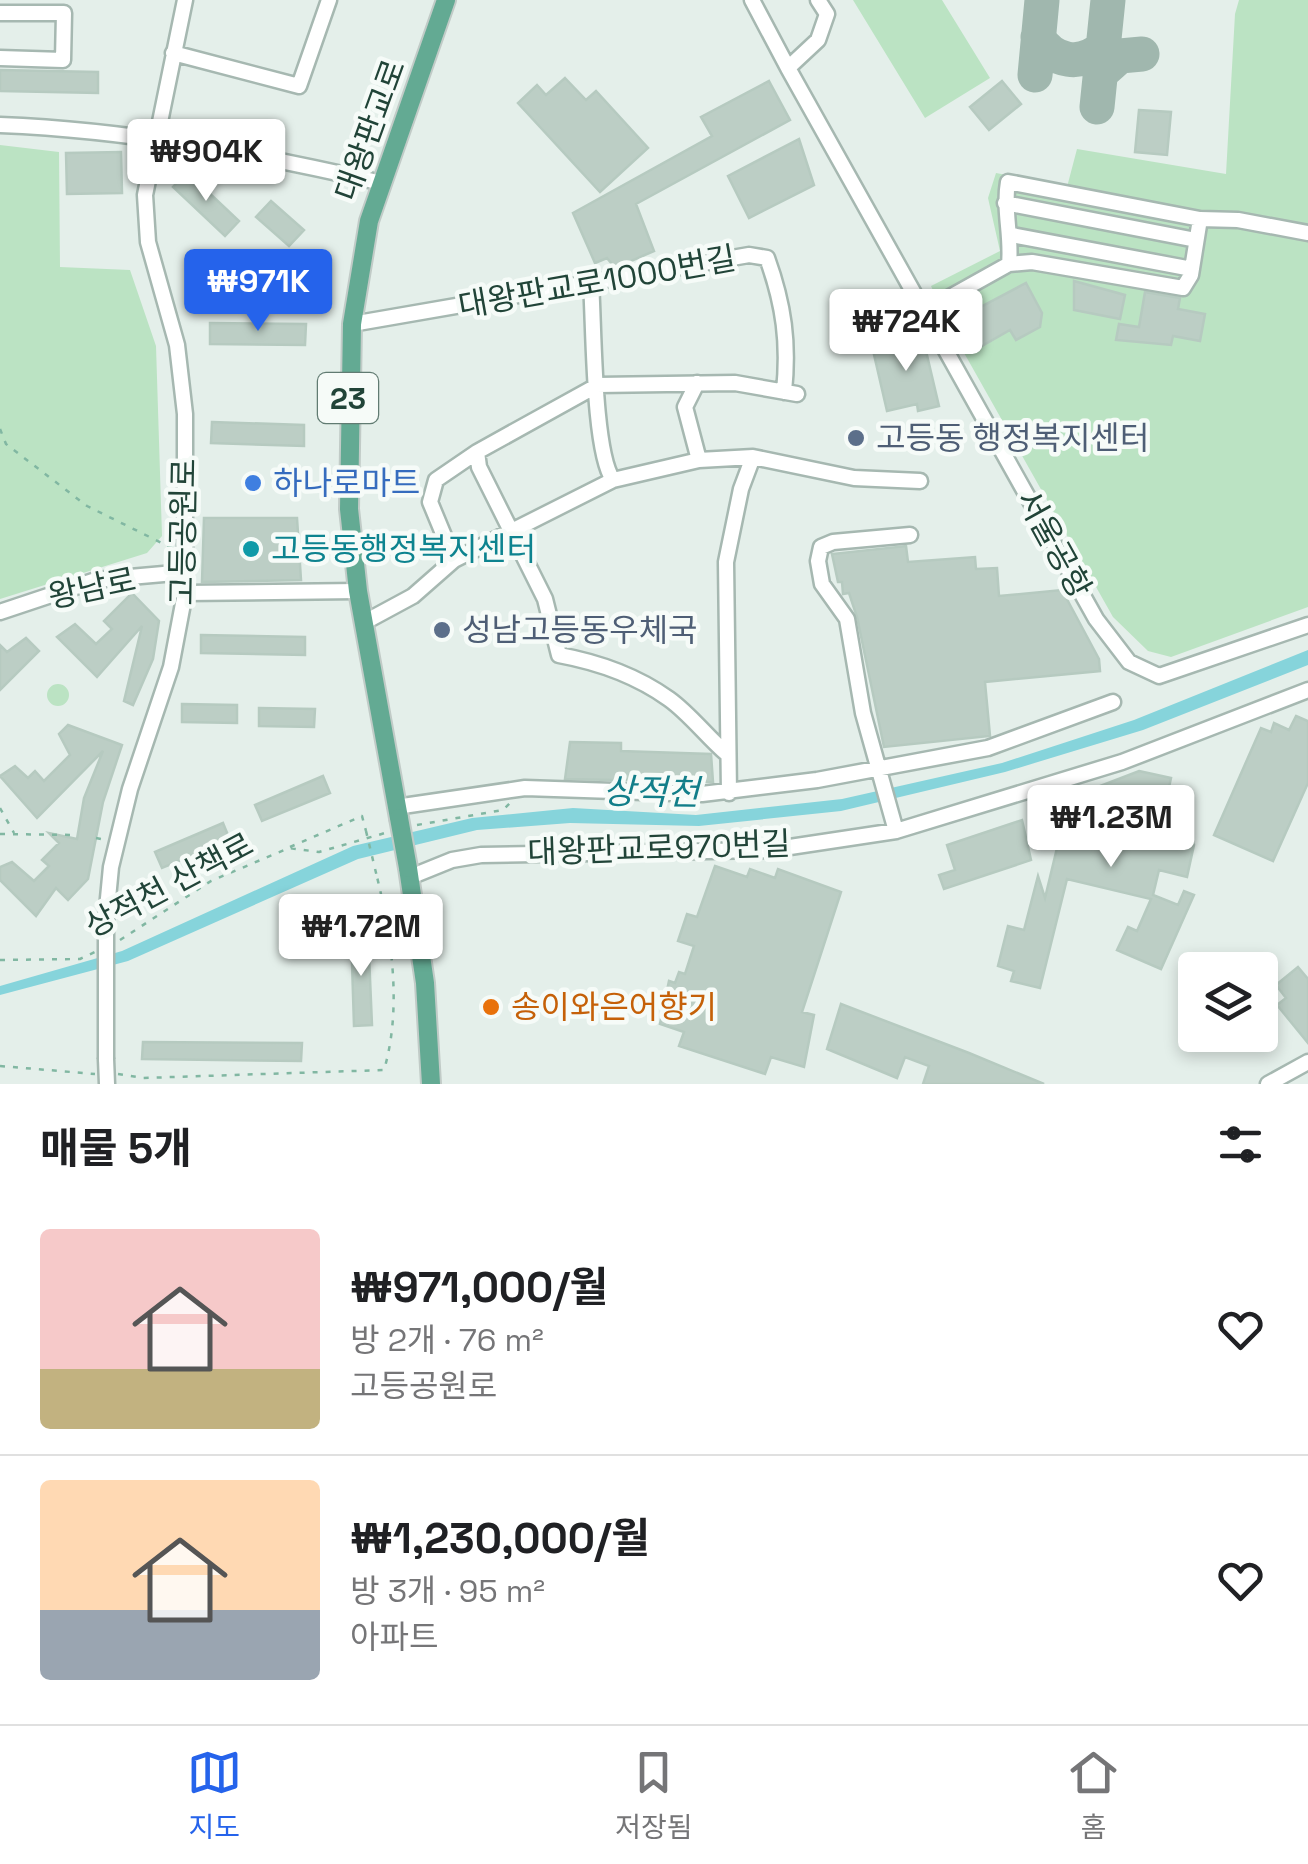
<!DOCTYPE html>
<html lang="ko">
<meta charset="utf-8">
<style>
body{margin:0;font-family:"Space Grotesk","Noto Sans KR",sans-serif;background:#f2f2f2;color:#202124;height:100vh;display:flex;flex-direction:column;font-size:38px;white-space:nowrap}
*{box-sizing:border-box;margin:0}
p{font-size:32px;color:#757577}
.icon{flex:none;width:55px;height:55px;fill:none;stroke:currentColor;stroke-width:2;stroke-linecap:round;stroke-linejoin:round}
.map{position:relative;height:1084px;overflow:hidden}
.side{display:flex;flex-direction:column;background:#fff;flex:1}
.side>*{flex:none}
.fabs{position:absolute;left:1178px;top:952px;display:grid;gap:20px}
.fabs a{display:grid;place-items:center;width:100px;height:100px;border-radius:10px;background:#fff;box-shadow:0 5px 15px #0003;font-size:50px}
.price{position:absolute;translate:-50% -85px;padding:0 22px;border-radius:10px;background:#fff;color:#222;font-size:32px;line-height:65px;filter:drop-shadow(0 2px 5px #0008)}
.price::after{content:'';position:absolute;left:50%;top:60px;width:30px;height:22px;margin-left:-15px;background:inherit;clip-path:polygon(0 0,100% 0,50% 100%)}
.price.current{background:#2563eb;color:#fff}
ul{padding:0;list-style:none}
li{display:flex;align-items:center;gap:30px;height:250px;padding:0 40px}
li+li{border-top:2px solid #e0e0e0}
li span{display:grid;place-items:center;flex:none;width:280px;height:200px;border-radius:10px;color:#555}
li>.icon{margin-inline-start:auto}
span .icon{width:120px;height:120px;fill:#fffc;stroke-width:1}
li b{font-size:42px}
h2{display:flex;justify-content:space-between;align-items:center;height:120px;padding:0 40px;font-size:42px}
.menu{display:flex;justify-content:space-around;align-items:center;height:140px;border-top:2px solid #e0e0e0;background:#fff;font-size:28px;color:#757577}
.menu a{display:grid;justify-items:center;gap:5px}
.menu .current{color:#2563eb}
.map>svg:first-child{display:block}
.green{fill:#bbe3c3}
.water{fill:#86d4db}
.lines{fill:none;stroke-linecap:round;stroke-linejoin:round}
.taxiway{stroke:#a0b7ae;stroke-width:35}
.building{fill:#bccec5;stroke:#b6cac0;stroke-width:2.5}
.minor-casing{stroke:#a6b8b1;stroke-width:19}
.major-casing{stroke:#c1cbc7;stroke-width:22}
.path{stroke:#81b7a2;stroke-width:2.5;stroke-dasharray:5 8;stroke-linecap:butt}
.minor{stroke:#fff;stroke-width:14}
.major{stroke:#63aa93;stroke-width:18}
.minor-bridge-casing{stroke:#a6b8b1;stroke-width:19;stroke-linecap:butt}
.major-bridge-casing{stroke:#c1cbc7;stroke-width:22;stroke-linecap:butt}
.path-bridge{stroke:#81b7a2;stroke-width:2.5;stroke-dasharray:5 8;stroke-linecap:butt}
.minor-bridge{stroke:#fff;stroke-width:14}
.major-bridge{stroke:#63aa93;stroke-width:18}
.service-dot{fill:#5c6f8a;stroke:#f6fbf8;stroke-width:4}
.shop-dot{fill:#3f7fe0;stroke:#f6fbf8;stroke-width:4}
.culture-dot{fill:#0f9aa8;stroke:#f6fbf8;stroke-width:4}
.food-dot{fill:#e8710a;stroke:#f6fbf8;stroke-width:4}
.labels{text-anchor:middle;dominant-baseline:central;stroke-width:9;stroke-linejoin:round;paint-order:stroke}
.shield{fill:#f6fbf8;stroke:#617b72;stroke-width:2.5}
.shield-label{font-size:30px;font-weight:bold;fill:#214438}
.street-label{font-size:32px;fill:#214438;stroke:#f6fbf8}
.service-label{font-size:32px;fill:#4e5e75;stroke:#f6fbf8;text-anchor:start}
.shop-label{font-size:32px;fill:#366cbe;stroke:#f6fbf8;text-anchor:start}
.culture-label{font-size:32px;fill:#0d838f;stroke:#f6fbf8;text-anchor:start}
.food-label{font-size:32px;fill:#c56008;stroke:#f6fbf8;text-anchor:start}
.water-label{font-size:35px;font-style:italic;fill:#127e89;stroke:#f6fbf8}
</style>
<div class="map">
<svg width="1308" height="1084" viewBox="0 0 1308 1084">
<rect width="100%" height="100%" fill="#e4efea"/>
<path class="green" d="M853 0H942L990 78 925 118Z
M1239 0H1308V607L1171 657 1148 651 1113 617 950 328 931 286 1000 251 988 198 996 173 1067 187 1077 149 1226 174 1235 14Z
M0 145 59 152 60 267 130 270 156 346 162 536 147 553 0 599Z
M47 695a11 11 0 1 1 22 0a11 11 0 1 1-22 0Z"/>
<path class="water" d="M1308 650V665L1143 730 1005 772 841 811 699 826 570 823 477 830 358 859 128 961 0 995V986L122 951 353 846 472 818 573 808 696 815 842 799 1002 763 1134 720Z"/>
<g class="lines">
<path class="taxiway" d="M1038 37C1053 63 1082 67 1103 47
M1101 73 1120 56 1142 54
M1035 75 1042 0
M1097 107 1108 0"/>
</g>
<path class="building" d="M0 70 98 72V93L0 91Z
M565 78 586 100 596 91 648 148 600 192 518 103 537 85 546 95Z
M769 81 790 120 636 204 654 251 615 268 607 258 595 263 573 213 712 136 701 117Z
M1002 81 1021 104 989 130 970 107Z
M1139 110 1171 112 1167 155 1135 152Z
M799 139 814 185 749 218 728 176Z
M121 152 122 193 67 194 66 153Z
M187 172 239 221 225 236 173 187Z
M271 201 304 230 289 246 256 217Z
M1074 281 1125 295 1120 319 1074 310Z
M1026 283 1042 313 1040 327 1016 340 1010 330 973 351 956 320Z
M1145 292 1180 298 1178 309 1205 314 1200 341 1173 336 1171 345 1116 340 1119 324 1139 327Z
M210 323 306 324 305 345 210 344Z
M922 334 939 406 918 411 917 404 887 411 872 346Z
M212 422 304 425V446L211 443Z
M204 518H297L301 580 202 582Z
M906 546 908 562 975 557 976 569 997 568 999 596 1062 590 1099 659 1100 671 985 682 990 736 884 747 857 617 849 593 843 594 842 582H838L832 554Z
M132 593 159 621 153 659 133 705 124 701 142 626 97 677 57 637 75 624 96 644 112 629 104 621Z
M201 635 305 637V655L201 653Z
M26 638 39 651 0 690V645L7 652Z
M182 704 237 705V723L182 722Z
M259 708 315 709 314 727 259 726Z
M1296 716 1308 721V783L1273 861 1214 835 1261 728 1271 732 1274 723 1289 730Z
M68 725 122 745 103 802 88 879 68 900 56 888 36 916 0 880V867L12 862 34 881 49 866 42 860 59 843 49 833 77 839 84 798 103 751 37 818 0 776 15 766 28 778 35 771 44 781 70 755 59 734Z
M570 742 621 743V751L711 754 713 782 565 779Z
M1139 771 1171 778 1168 792 1194 845 1187 877 1159 870 1153 895 1178 905 1184 891 1194 895 1161 969 1117 950 1128 927 1137 931 1151 899 1067 879 1040 988 1011 981 1014 971 998 966 1008 926 1024 930 1038 876 1045 898 1069 798Z
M323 776 330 793 262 821 255 805Z
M1022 820 1031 860 944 889 939 875 955 870 947 845Z
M223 823 230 840 162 868 155 852Z
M715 866 747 877 750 869 775 878 778 869 841 892 802 1012 814 1015 804 1067 771 1057 765 1074 679 1046 684 1032 660 1024 669 981 675 983 679 972 685 974 694 946 678 941 687 914 697 917Z
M351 931H368L372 1025 354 1026Z
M1298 967 1308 979V1043L1277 1005 1286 998 1276 985Z
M841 1004 969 1053 1044 1084H923L929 1066 905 1057 897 1078 827 1049Z
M143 1042 302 1043 301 1061 142 1059Z"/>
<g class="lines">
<defs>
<path id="minor" d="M752 0 788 68
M818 0 827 14 818 40 788 68 1096 619 1129 662 1159 676 1308 625
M0 13H64L63 60 0 58
M173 53 299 86 329 0
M0 125C129 130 256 154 382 183
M1005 203 1196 240
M1200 219 1238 220 1308 233
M1012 235 1192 269
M591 283C594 325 593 451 613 480
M923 312 1009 264 1032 262 1183 288 1191 275 1200 219 1008 182C1003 210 1012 236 1009 264
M352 324 749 255 767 258C784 305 789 343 784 392
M697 383 685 407 699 460
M454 560 430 502 436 480 477 452
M185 593 358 591
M0 612 96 580 186 572
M363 623 413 596 454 560 613 480 699 460 753 457 854 478 920 481
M727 754C707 737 690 714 669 699 637 676 597 662 559 655L545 599 479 467 477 452 598 385 735 383 797 394
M729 793 726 562 741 489 753 457
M396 807 525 788 702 794 817 780 988 748 1113 702
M896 831 863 713 847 619 822 584 818 561 821 547 833 542 910 535
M410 877 452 860 481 855 770 850 896 831 1122 762 1308 690
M106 919 111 867 130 789 171 667 185 593V414L177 345 148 242 145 195 185 0
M106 1059 107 1084
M1268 1084 1308 1062"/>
<path id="major" d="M399 818 358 591 349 509 352 324 369 221 446 0
M408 868 425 983 431 1084"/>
</defs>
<use href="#minor" class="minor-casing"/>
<use href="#major" class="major-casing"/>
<path class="path" d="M0 429 6 444 87 506 174 549
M0 808 14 833
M417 825 503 810 510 803
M0 834 78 835
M96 838 106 840
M290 847 362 816 366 831
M120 940 211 881 289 848 319 852 385 833
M0 960 80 959 95 952
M0 1066 95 1074
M118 1074 143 1078 384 1070C402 1009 392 938 377 877"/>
<use href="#minor" class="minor"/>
<use href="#major" class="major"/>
<defs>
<path id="minor-bridge" d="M106 919V1059"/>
<path id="major-bridge" d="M399 818 408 868"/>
</defs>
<use href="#minor-bridge" class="minor-bridge-casing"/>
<use href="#major-bridge" class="major-bridge-casing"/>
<path class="path-bridge" d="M366 831 377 877"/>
<use href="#minor-bridge" class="minor-bridge"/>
<use href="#major-bridge" class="major-bridge"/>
</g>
<g class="service-dot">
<circle cx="856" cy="438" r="10"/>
<circle cx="442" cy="630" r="10"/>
</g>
<circle class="shop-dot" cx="253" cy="483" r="10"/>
<circle class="culture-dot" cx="251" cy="549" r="10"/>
<circle class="food-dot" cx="491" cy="1007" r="10"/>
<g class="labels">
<rect class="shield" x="318" y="373" width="60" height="50" rx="8"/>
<g class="shield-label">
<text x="348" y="398">23</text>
</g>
<g class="street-label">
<text transform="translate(370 130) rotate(-70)">대왕판교로</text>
<text transform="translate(597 282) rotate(-10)">대왕판교로1000번길</text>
<text transform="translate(183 532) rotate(-89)">고등공원로</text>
<text transform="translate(1054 544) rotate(61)">서울공항</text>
<text transform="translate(92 588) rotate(-12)">왕남로</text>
<text transform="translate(659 848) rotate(-2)">대왕판교로970번길</text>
<text transform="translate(169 885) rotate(-28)">상적천 산책로</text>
</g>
<g class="service-label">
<text x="876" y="438">고등동 행정복지센터</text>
<text x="462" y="630">성남고등동우체국</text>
</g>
<g class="shop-label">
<text x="273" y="483">하나로마트</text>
</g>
<g class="culture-label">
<text x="271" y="549">고등동행정복지센터</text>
</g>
<g class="food-label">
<text x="511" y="1007">송이와은어향기</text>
</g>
<g class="water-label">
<text transform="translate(651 792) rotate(1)">상적천</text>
</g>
</g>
</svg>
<div class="fabs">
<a><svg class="icon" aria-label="layers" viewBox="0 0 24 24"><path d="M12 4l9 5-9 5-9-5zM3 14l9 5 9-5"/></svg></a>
</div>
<b class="price" style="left:206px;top:204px">₩904K</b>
<b class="price current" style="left:258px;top:334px">₩971K</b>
<b class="price" style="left:906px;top:374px">₩724K</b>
<b class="price" style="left:1111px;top:870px">₩1.23M</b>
<b class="price" style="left:361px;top:979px">₩1.72M</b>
</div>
<section class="side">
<h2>매물 5개<svg class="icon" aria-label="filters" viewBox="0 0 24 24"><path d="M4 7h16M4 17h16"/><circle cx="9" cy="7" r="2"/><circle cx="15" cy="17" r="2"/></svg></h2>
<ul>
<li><span style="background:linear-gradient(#f6c9c9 70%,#c2b280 0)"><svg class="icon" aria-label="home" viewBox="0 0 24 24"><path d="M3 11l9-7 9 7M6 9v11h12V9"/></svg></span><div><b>₩971,000/월</b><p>방 2개 · 76 m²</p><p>고등공원로</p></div><svg class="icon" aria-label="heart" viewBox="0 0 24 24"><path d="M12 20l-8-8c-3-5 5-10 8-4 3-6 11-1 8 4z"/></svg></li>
<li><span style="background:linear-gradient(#ffd9b3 65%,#9aa5b1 0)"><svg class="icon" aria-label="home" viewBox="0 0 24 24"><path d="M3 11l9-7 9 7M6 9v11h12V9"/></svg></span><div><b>₩1,230,000/월</b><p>방 3개 · 95 m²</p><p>아파트</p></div><svg class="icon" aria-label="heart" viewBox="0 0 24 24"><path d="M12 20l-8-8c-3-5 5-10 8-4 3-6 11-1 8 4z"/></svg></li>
</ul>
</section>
<nav class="menu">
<a class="current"><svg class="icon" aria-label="map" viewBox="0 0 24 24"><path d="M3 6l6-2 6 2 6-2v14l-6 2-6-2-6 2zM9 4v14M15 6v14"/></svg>지도</a>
<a><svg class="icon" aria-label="saved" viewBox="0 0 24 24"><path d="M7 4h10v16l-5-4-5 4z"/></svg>저장됨</a>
<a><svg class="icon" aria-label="home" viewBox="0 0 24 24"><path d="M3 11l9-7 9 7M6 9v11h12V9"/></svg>홈</a>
</nav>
